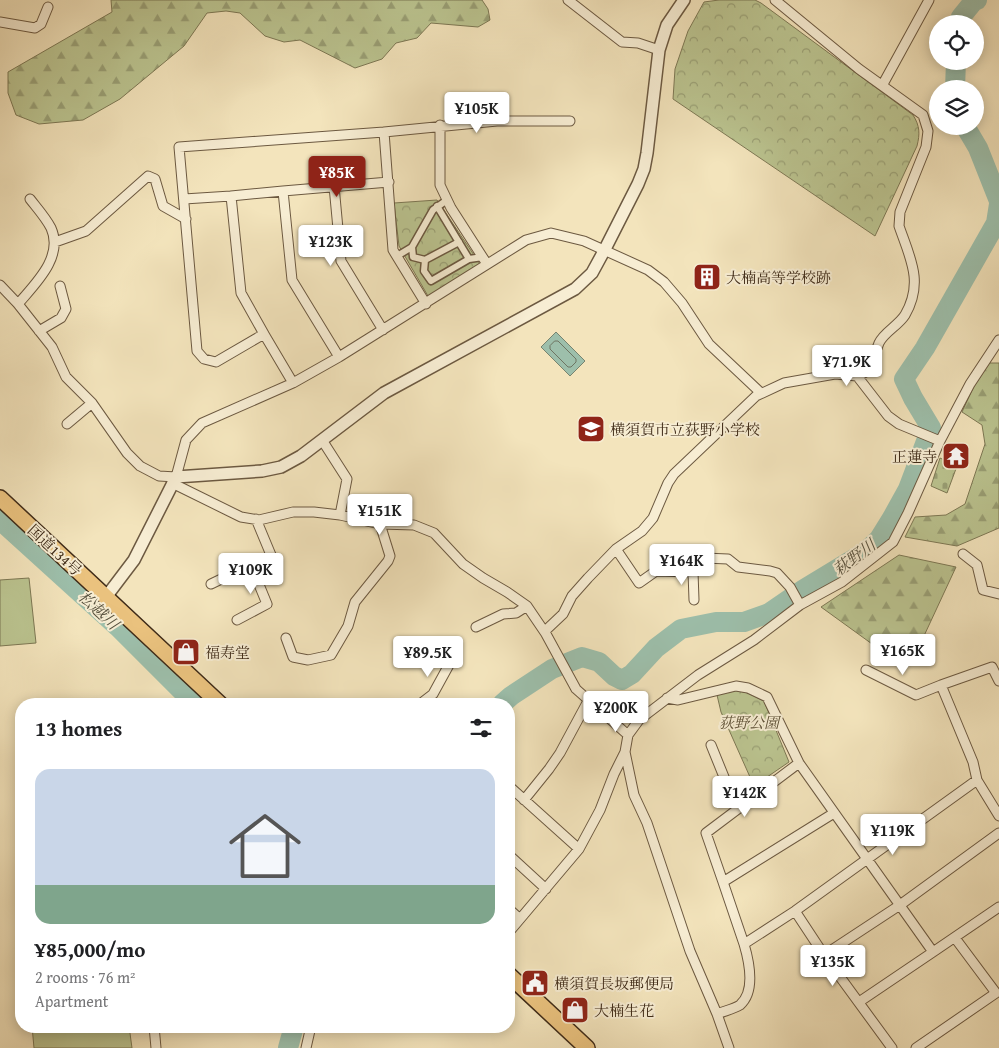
<!DOCTYPE html>
<meta charset="utf-8">
<style>
body{margin:0;font-family:"Gentium Book Plus","Noto Serif JP",serif;background:#f6f6f6;color:#202124;height:100vh;display:flex;flex-direction:column;font-size:19px;white-space:nowrap}
*{box-sizing:border-box;margin:0}
p{font-size:16px;color:#757577}
.icon{flex:none;width:28px;height:28px;fill:none;stroke:currentColor;stroke-width:2;stroke-linecap:round;stroke-linejoin:round}
.map{position:relative;flex:1;overflow:hidden}
.drawer{position:absolute;left:15px;top:698px;width:500px;height:335px;display:flex;flex-direction:column;background:#fff;border-radius:20px;box-shadow:0 2px 12px #0003}
.drawer>*{flex:none}
.buttons{position:absolute;left:929px;top:15px;display:grid;gap:10px}
.buttons a{display:grid;place-items:center;width:55px;height:55px;border-radius:50%;background:#fff;box-shadow:0 2px 12px #0003;font-size:25px}
.price{position:absolute;translate:-50% -42px;padding:0 11px;border-radius:5px;background:#fff;color:#222;font-size:16px;line-height:32px;filter:drop-shadow(0 1px 2px #0008)}
.price::after{content:'';position:absolute;left:50%;top:30px;width:15px;height:11px;margin-left:-8px;background:inherit;clip-path:polygon(0 0,100% 0,50% 100%)}
.price.current{background:#8f2418;color:#fff}
ul{padding:0;list-style:none}
li{display:grid;align-content:center;gap:10px;height:265px;padding:0 20px}
li+li{border-top:1px solid #e0e0e0}
li span{display:grid;place-items:center;height:155px;border-radius:15px;color:#555}
li>.icon{margin-inline-start:auto}
span .icon{width:90px;height:90px;fill:#fffc;stroke-width:1}
li b{font-size:21px}
h2{display:flex;justify-content:space-between;align-items:center;height:60px;padding:0 20px;font-size:21px}
.map>svg:first-child{display:block}
.grass{fill:#bbc490;stroke:#7d7854}
.forest{fill:url(#forest-firs);stroke:#7d7854}
.cemetery{fill:url(#cemetery-stones);stroke:#7d7854}
.park{fill:url(#park-crowns);stroke:#7d7854}
.water{fill:#9dbfab;stroke:#778470}
.lines{fill:none;stroke-linecap:round;stroke-linejoin:round}
.shore{stroke:#6e7562;stroke-width:1}
.river{stroke:#9dbfab;stroke-width:20}
.pedestrian-casing{stroke:#6c5941;stroke-width:9}
.minor-casing{stroke:#6c5941;stroke-width:11}
.tertiary-casing{stroke:#6c5941;stroke-width:14}
.trunk-casing{stroke:#3f2b18;stroke-width:18}
.pedestrian{stroke:#f7edd3;stroke-width:6}
.minor{stroke:#f7edd3;stroke-width:9}
.tertiary{stroke:#f7edd3;stroke-width:11}
.trunk{stroke:#eac27e;stroke-width:15}
.labels{text-anchor:middle;dominant-baseline:central;stroke-width:4;stroke-linejoin:round;paint-order:stroke}
.poi-label{font-size:15px;fill:#3f2b18;stroke:#f7edd3;text-anchor:start}
.street-label{font-size:15px;fill:#3f2b18;stroke:#f7edd3}
.park-label{font-size:15px;font-style:italic;fill:#5e5136;stroke:#f7edd3}
.water-label{font-size:16px;font-style:italic;fill:#56503d;stroke:#f7edd3}
</style>
<div class="map">
<svg width="999" height="1048" viewBox="0 0 999 1048">
<defs>
<pattern id="forest-firs" width="22" height="20" patternUnits="userSpaceOnUse" patternTransform="scale(1.25)"><rect width="22" height="20" fill="#bbc490"/><path d="M5 1l3.5 6h-7zM16 11l3.5 6h-7z" fill="#999f75"/></pattern>
<pattern id="cemetery-stones" width="16" height="16" patternUnits="userSpaceOnUse" patternTransform="scale(1.25)"><rect width="16" height="16" fill="#bbc490"/><path d="M2 7V4a2 2 0 0 1 4 0v3zM10 15v-3a2 2 0 0 1 4 0v3z" fill="#999f75"/></pattern>
<pattern id="park-crowns" width="20" height="18" patternUnits="userSpaceOnUse" patternTransform="scale(1.25)"><rect width="20" height="18" fill="#bbc490"/><path d="M2 6a3 3 0 1 1 6 0M12 15a3 3 0 1 1 6 0" fill="none" stroke="#999f75"/></pattern>
</defs>
<rect width="100%" height="100%" fill="#f3e4bc"/>
<filter id="stains"><feTurbulence type="fractalNoise" baseFrequency=".004" numOctaves="4"/><feColorMatrix values="0 0 0 0 .2 0 0 0 0 .09 0 0 0 0 .02 0 0 0 .5 -.17"/></filter>
<radialGradient id="worn" r=".72"><stop offset=".6" stop-color="#630" stop-opacity="0"/><stop offset="1" stop-color="#630" stop-opacity=".3"/></radialGradient>
<path class="grass" d="M29 578 36 643 0 646V580Z
M32 1026H129L132 1048H34Z"/>
<path class="forest" d="M111 0H482L488 9 490 20 478 27 431 23 417 38 396 43 382 59 355 68 300 40 284 42 265 36 240 13 226 11 207 13 184 46 120 99 83 120 39 124 16 115 8 93V72L112 12Z
M989 363H999V528L957 546 905 537 915 517 946 515 965 504 985 444 982 425 962 412 973 388Z
M899 555 956 567 923 638 879 649 821 607Z"/>
<path class="cemetery" d="M940 458 957 466 947 493 931 486Z"/>
<path class="park" d="M719 0H755L761 3 913 115C920 126 920 134 917 146L875 236 673 99 675 69 688 31 704 2Z
M437 200 480 264 428 296 399 246 394 203Z
M735 690 748 693 764 701 789 762 754 786 721 712 717 695Z"/>
<path class="water" d="M556 332 585 361 570 376 541 347Z"/>
<g class="lines">
<path class="shore" d="M555 341H558L576 359V362L571 367H568L550 349V346Z"/>
<path class="river" d="M958 24 961 17 974 1 977 0
M955 89 956 61
M965 126 978 148 999 201
M0 520 118 627 195 704
M502 704 511 696 552 669 582 657 599 662 614 676 622 680 632 674 656 648 681 629 716 622H744L769 613 804 589 865 552 879 539 892 518 908 489 931 428 913 398 904 379 925 348 996 223 999 204
M288 1048 294 1026"/>
<defs>
<path id="pedestrian" d="M437 206 469 259 483 257
M459 242 425 260 424 271 431 281 469 259
M412 247 413 257 425 260
M397 256 412 247 433 210 447 200"/>
<path id="minor" d="M568 0 622 42 638 43 659 50
M775 0 859 69 923 115 928 131 926 147 900 212 899 226C910 258 924 282 905 315 898 326 884 332 879 343 872 359 876 370 857 376
M0 22 35 28 41 24 48 7
M883 84 929 0
M440 125V185L451 208 487 264
M384 132 497 121H570
M334 186 341 261 383 330
M283 191 389 182
M231 196 283 191 292 280 339 357
M184 199 231 196 241 293 264 334
M55 242 86 231 148 176 155 179 163 206 186 219
M0 285 18 304 52 347 66 377 92 403 127 453 140 466 159 476 176 477 186 440 202 423 293 383 339 357 526 240 551 233 584 241 648 270 664 282 682 303 709 344 761 393
M18 304C35 284 64 257 51 228 46 218 37 208 30 199
M39 331 61 318 66 309 60 286
M293 383 264 334 216 362 204 359 197 351 179 147 384 132 393 250 426 304
M67 424 92 403
M322 440 347 479 340 515
M940 441 970 384 999 340
M172 483 241 517 259 520 293 512H314L340 515 380 524 414 525 434 533 463 564 483 578 507 592 527 606 546 634 576 689 628 735
M616 549 639 583 656 571 693 572 696 564 704 558 728 559 738 567 770 571 777 573 790 587 800 605
M963 554 977 565 983 590 999 594
M693 572 694 600
M211 584 271 555 256 519
M237 620 267 604 251 565
M476 627 503 614 516 613 527 606
M286 638 293 657 308 660 331 655 348 626 355 602 388 561 390 556 380 524
M866 670 916 695 941 685
M667 698 678 700 736 686 748 688 767 697 799 763 933 952 999 907
M420 704 433 694 450 663
M711 745 737 809
M625 752 634 795 647 823 690 951 717 1014 729 1048
M977 780 999 816
M509 786 579 849
M524 800 549 769 560 753 588 701
M509 855 546 889
M723 882 706 833 799 763
M509 909 520 919
M795 911 824 955 892 1048
M509 932 579 849 600 810 614 774 625 752 628 735 639 720 698 675 754 640 800 605 842 582 893 542 908 513 940 441 899 424 888 416 857 376 835 374 784 383 756 396 674 474 668 483 653 518 642 531 616 549 588 578 572 596 563 614 545 631
M744 944 723 882 834 813
M824 955 900 905 999 833
M859 1002 933 952
M717 1014C724 1011 734 1009 740 1005 756 991 749 961 744 944L795 911 977 780 973 762 941 685 992 667 999 681
M154 1026 156 1048
M306 1048 311 1026
M916 1048 996 993 955 938"/>
<path id="tertiary" d="M106 597 134 560 176 477 262 471 281 467 301 456 384 393 575 289 592 273 604 251 638 184 644 169 647 153 659 50 667 25 684 0"/>
<path id="trunk" d="M0 498 220 704
M509 975 587 1048"/>
</defs>
<use href="#pedestrian" class="pedestrian-casing"/>
<use href="#minor" class="minor-casing"/>
<use href="#tertiary" class="tertiary-casing"/>
<use href="#trunk" class="trunk-casing"/>
<use href="#pedestrian" class="pedestrian"/>
<use href="#minor" class="minor"/>
<use href="#tertiary" class="tertiary"/>
<use href="#trunk" class="trunk"/>
</g>
<defs>
<symbol id="building-square" viewBox="-11 -11 22 22"><rect x="-9" y="-9" width="18" height="18" rx="4" fill="#8f2418" stroke="#f7edd3"/><path d="M-4-6H4V6H1V3H-1V6H-4ZM-2.5-4.3h1.7v1.8h-1.7ZM.8-4.3h1.7v1.8H.8ZM-2.5-1h1.7V.8h-1.7ZM.8-1h1.7V.8H.8Z" fill="#fff"/></symbol>
<symbol id="school-square" viewBox="-11 -11 22 22"><rect x="-9" y="-9" width="18" height="18" rx="4" fill="#8f2418" stroke="#f7edd3"/><path d="M0-5L7-2L0 1L-7-2ZM-4 1L0 2.5L4 1V4Q0 6-4 4Z" fill="#fff"/></symbol>
<symbol id="temple-square" viewBox="-11 -11 22 22"><rect x="-9" y="-9" width="18" height="18" rx="4" fill="#8f2418" stroke="#f7edd3"/><path d="M0-6L5-2H3V0L6.5 2.5H4V6H1.5V3h-3V6H-4V2.5H-6.5L-3 0V-2H-5Z" fill="#fff"/></symbol>
<symbol id="shop-square" viewBox="-11 -11 22 22"><rect x="-9" y="-9" width="18" height="18" rx="4" fill="#8f2418" stroke="#f7edd3"/><path d="M-5-2.5h2.3a2.7 3.5 0 0 1 5.4 0H5L5.5 6h-11ZM-1.5-2.5h3a1.5 2.3 0 0 0-3 0Z" fill="#fff"/></symbol>
<symbol id="civic-square" viewBox="-11 -11 22 22"><rect x="-9" y="-9" width="18" height="18" rx="4" fill="#8f2418" stroke="#f7edd3"/><path d="M-.6-6.5H3V-4.5H.6V-3L4-1V1h2V6H-6V1h2V-1L-.6-3ZM-1.2 2.5V6h2.4V2.5Z" fill="#fff"/></symbol>
</defs>
<g fill-rule="evenodd">
<use href="#building-square" x="691" y="261" width="32" height="32"/>
<use href="#school-square" x="575" y="413" width="32" height="32"/>
<use href="#temple-square" x="940" y="440" width="32" height="32"/>
<use href="#shop-square" x="170" y="636" width="32" height="32"/>
<use href="#civic-square" x="519" y="967" width="32" height="32"/>
<use href="#shop-square" x="559" y="994" width="32" height="32"/>
</g>
<g class="labels">
<g class="poi-label">
<text x="726" y="277">大楠高等学校跡</text>
<text x="610" y="429">横須賀市立荻野小学校</text>
<text x="937" y="456" text-anchor="end">正蓮寺</text>
<text x="205" y="652">福寿堂</text>
<text x="554" y="983">横須賀長坂郵便局</text>
<text x="594" y="1010">大楠生花</text>
</g>
<g class="street-label">
<text transform="translate(55 550) rotate(43)">国道134号</text>
</g>
<g class="park-label">
<text x="749" y="722">荻野公園</text>
</g>
<g class="water-label">
<text transform="translate(854 557) rotate(-37)">萩野川</text>
<text transform="translate(99 610) rotate(43)">松越川</text>
</g>
</g>
<rect width="100%" height="100%" filter="url(#stains)"/>
<rect width="100%" height="100%" fill="url(#worn)"/>
</svg>
<div class="buttons">
<a><svg class="icon" aria-label="locate" viewBox="0 0 24 24"><circle cx="12" cy="12" r="6"/><path d="M12 2v4M12 18v4M2 12h4M18 12h4"/></svg></a>
<a><svg class="icon" aria-label="layers" viewBox="0 0 24 24"><path d="M12 4l9 5-9 5-9-5zM3 14l9 5 9-5"/></svg></a>
</div>
<b class="price" style="left:477px;top:134px">¥105K</b>
<b class="price current" style="left:337px;top:198px">¥85K</b>
<b class="price" style="left:331px;top:267px">¥123K</b>
<b class="price" style="left:847px;top:387px">¥71.9K</b>
<b class="price" style="left:380px;top:536px">¥151K</b>
<b class="price" style="left:682px;top:586px">¥164K</b>
<b class="price" style="left:251px;top:595px">¥109K</b>
<b class="price" style="left:903px;top:676px">¥165K</b>
<b class="price" style="left:428px;top:678px">¥89.5K</b>
<b class="price" style="left:616px;top:733px">¥200K</b>
<b class="price" style="left:745px;top:818px">¥142K</b>
<b class="price" style="left:893px;top:856px">¥119K</b>
<b class="price" style="left:833px;top:987px">¥135K</b>
<section class="drawer">
<h2>13 homes<svg class="icon" aria-label="filters" viewBox="0 0 24 24"><path d="M4 7h16M4 17h16"/><circle cx="9" cy="7" r="2"/><circle cx="15" cy="17" r="2"/></svg></h2>
<ul>
<li><span style="background:linear-gradient(#c9d6e8 75%,#7fa58c 0)"><svg class="icon" aria-label="home" viewBox="0 0 24 24"><path d="M3 11l9-7 9 7M6 9v11h12V9"/></svg></span><div><b>¥85,000/mo</b><p>2 rooms · 76 m²</p><p>Apartment</p></div></li>
</ul>
</section>
</div>
